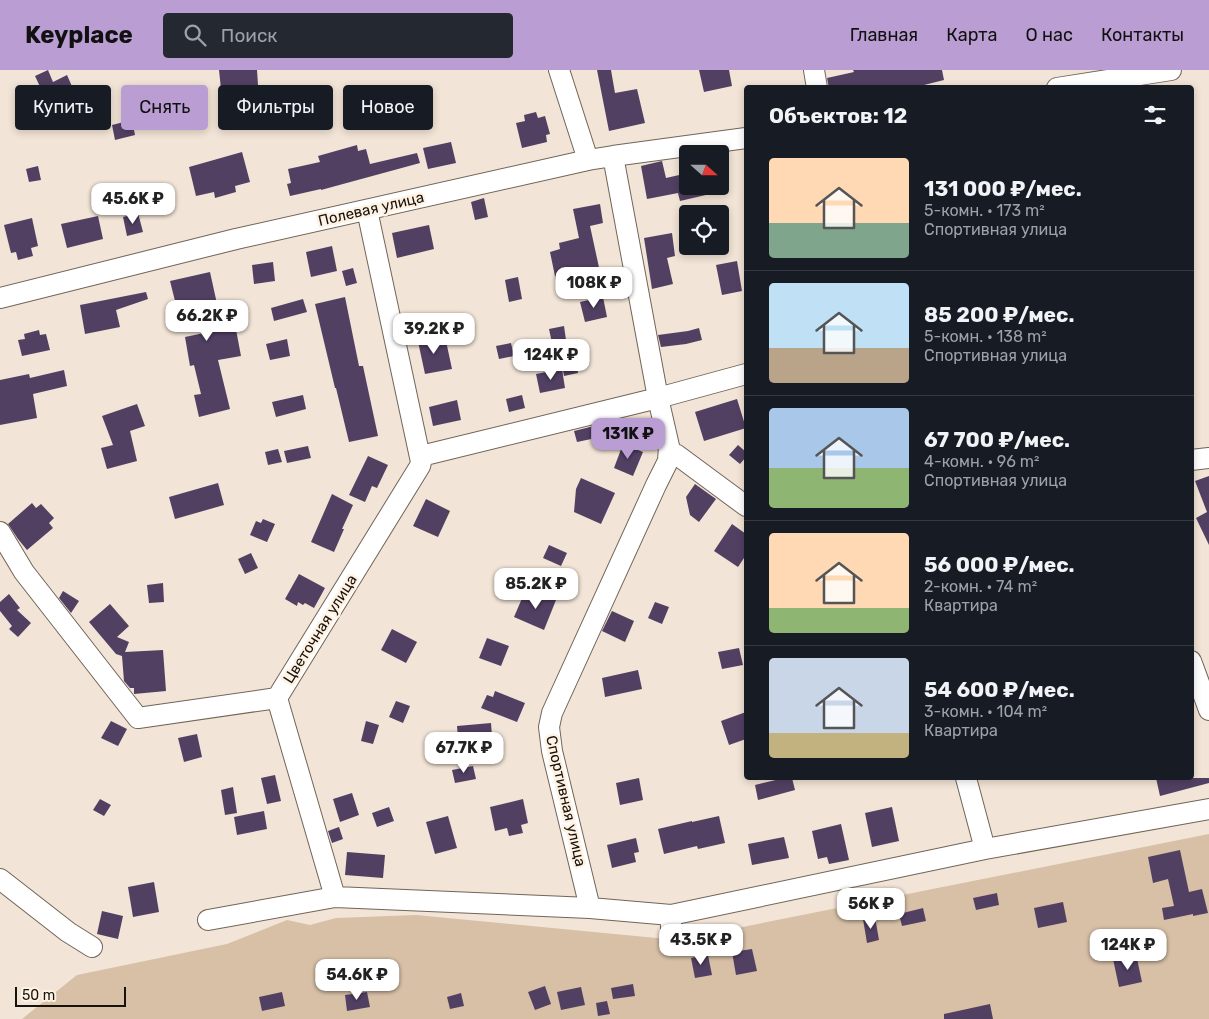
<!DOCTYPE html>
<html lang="ru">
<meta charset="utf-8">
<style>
body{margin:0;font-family:Rubik,sans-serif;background:#242831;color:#f1f3f6;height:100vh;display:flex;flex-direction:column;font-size:19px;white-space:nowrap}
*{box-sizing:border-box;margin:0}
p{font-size:16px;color:#9ea1a6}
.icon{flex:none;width:28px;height:28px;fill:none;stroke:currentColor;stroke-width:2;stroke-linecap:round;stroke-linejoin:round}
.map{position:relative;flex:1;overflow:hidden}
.details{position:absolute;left:744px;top:15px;width:450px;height:695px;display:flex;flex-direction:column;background:#171b24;border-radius:5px;box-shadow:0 2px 8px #0003}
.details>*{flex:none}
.guide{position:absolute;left:15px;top:15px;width:475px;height:45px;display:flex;gap:10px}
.needle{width:32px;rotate:111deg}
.controls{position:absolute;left:679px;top:75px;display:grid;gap:10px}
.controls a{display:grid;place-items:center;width:50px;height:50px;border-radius:5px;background:#171b24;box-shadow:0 2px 8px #0003;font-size:25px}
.scale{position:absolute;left:15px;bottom:12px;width:111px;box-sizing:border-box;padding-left:5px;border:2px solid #16120d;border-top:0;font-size:14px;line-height:18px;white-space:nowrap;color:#16120d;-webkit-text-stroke:4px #fff2e3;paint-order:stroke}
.price{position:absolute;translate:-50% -42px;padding:0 11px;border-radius:10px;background:#fff;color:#222;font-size:16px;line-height:32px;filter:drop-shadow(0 1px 2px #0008)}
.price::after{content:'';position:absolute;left:50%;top:30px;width:15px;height:11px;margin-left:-8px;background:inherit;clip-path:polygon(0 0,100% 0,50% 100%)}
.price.selected{background:#ba9dd2;color:#111}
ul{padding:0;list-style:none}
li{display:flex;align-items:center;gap:15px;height:125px;padding:0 25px}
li+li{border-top:1px solid #363941}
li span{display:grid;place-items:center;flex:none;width:140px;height:100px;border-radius:5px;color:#555}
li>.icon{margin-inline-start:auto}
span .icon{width:60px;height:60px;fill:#fffc;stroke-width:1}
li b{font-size:21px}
h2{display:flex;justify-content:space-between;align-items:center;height:60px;padding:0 25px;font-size:21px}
.pill{padding:0 18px;border-radius:5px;background:#171b24;box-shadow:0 2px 8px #0003;font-size:18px;line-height:45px}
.pill.selected{background:#ba9dd2;color:#111}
header{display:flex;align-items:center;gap:30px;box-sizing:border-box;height:70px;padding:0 25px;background:#ba9dd2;color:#111}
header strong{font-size:24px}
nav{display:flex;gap:28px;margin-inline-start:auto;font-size:18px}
.search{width:350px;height:45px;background:#242831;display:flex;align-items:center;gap:12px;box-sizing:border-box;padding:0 18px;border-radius:5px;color:#9ea1a6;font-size:19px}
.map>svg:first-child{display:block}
.green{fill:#d7c0a6}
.building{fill:#524063}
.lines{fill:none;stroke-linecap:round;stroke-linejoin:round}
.minor-casing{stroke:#716558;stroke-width:22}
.minor{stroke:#fff;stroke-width:20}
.labels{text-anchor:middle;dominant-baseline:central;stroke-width:5;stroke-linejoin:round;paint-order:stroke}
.street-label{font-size:15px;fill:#16120d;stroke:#fff2e3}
</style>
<header>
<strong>Keyplace</strong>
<div class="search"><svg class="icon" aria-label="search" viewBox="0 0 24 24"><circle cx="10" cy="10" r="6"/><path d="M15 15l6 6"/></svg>Поиск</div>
<nav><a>Главная</a><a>Карта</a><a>О нас</a><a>Контакты</a></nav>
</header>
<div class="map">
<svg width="1209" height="949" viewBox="0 0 1209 949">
<rect width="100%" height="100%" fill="#f2e4d6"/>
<path class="green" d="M1209 764V949H22L77 905 227 874 287 850 310 855 336 848 416 845 677 870Z"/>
<path class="building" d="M48 0 53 12 67 5 78 30 61 38 60 36 51 40 35 6Z
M219 0H257L258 15 221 19Z
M597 0H611L615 23 637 19 645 53 609 61Z
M699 0H729L732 16 704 22Z
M853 0H942L944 10 924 15 925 18H829L827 8 854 2Z
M310 30 313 44 297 47 294 34Z
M536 42 538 48 545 46 550 64 546 65 547 72 522 78 516 53 525 51 524 45Z
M132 50 135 65 115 70 112 55Z
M451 72 456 93 428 99 423 78Z
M357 75 358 81 366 79 370 94 417 83 420 93 321 120V119L290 126 287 114 291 113 288 99 320 92 318 86Z
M242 82 250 112 235 116 236 122 215 128 214 122 196 126 189 97Z
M662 91 666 108 688 103V116H723V121L680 131 678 123 647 129 641 96Z
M38 96 41 110 29 112 26 99Z
M484 128 488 147 475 150 471 132Z
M600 134 603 153 590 156 600 202 556 211 550 182 560 179 559 173 579 168 573 139Z
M138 143 143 162 127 166 123 147Z
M98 146 103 169 67 178 61 154Z
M32 148 38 176 31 178 33 186 18 190 16 182 11 183 4 155Z
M429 155 434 179 397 188 392 163Z
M672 163 675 186 667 188 673 214 652 219 644 168Z
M332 176 337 201 311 207 306 182Z
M737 191 742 221 722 225 716 195Z
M273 192 275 211 254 214 252 195Z
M353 198 357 213 346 216 342 201Z
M210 202 221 252 234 249 241 286 218 290 230 339 199 347 194 325 201 324 194 295 190 296 185 267 204 263 199 234 177 239 170 211Z
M518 207 522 229 509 232 505 210Z
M146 222 148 229 116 240 120 257 85 264 80 235Z
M345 227 359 296H363L378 366 349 372 336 318H335L315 234Z
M603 227 607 247 585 252 580 232Z
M303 229 307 242 274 251 271 238Z
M564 256 566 270 552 273 549 259Z
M699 258 702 270 686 274 661 277 658 265 688 261Z
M39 260 40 265 46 264 50 280 22 286 18 270 25 269 24 264Z
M433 264 435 273 446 271 452 299 425 304 417 267Z
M287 269 290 286 270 290 266 274Z
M511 273 514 286 499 289 496 276Z
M575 288 578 303 564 306 561 290Z
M562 299 565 318 540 323 536 304Z
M64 300 67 316 33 324 37 348 0 355V310L29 304 30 308Z
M303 325 306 339 276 347 272 332Z
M522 325 525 338 509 342 506 329Z
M737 329 746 358 704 371 695 342Z
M457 330 461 350 433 356 429 337Z
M137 334 145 356 130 361 137 391 107 399 101 378 113 375 102 346Z
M594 356 596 368 577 372 574 361Z
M623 374 643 382 633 406 614 398Z
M738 375 746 382V387L740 394 729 385Z
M308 376 311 388 287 393 284 381Z
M278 379 282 392 268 395 265 382Z
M368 386 388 395 377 418 372 416 365 432 349 425Z
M1209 406V475L1196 448 1207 442 1195 411Z
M581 408 615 423 601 454 574 442 576 419Z
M218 413 224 435 175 449 169 427Z
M695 414 716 429 699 452 690 445 686 427Z
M332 424 353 435 342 459H344L334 482 311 472Z
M426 429 450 441 438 467 413 456Z
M32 433 36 438 41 434 54 448 49 453 53 458 27 480 18 469 8 454Z
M263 449 275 454 267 472 250 465 256 451 261 453Z
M732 454 746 464V485L738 497 714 481Z
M549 475 567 483 561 496 543 488Z
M251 483 258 498 245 504 238 489Z
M299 504 325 518 314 538 305 533 303 535 298 532 297 536 285 529Z
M163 513 164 532 149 533 147 515Z
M533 520 556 530 544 560 514 547 523 526 530 529Z
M63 521 79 531 71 543 59 528Z
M9 524 20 538 17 540 31 553 18 567 9 559 12 556 0 541V532Z
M655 532 669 537 662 554 648 548Z
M110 534 129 556 117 567 129 572 125 582 163 580 166 621 134 624V618H130L124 611 122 586 116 584 89 552Z
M612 541 634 551 625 572 602 561Z
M392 559 417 572 406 593 381 580Z
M487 568 509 576 501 596 479 588Z
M739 578 743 595 722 599 718 582Z
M638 600 642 619 605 627 602 608Z
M495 621 525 633 517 652 481 638 487 625 493 627Z
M396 631 410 636 403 653 389 647Z
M746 642V669L729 675 721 651Z
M111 651 127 659 118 676 101 668Z
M366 651 379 655 373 674 361 671Z
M491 653 492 666 458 668 457 656Z
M197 664 202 687 184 692 178 668Z
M473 696 476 709 455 713 452 700Z
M275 705 281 731 267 734 261 708Z
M639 708 643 730 620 735 616 713Z
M784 708H792L795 720 758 730 755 715Z
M1156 708H1209V713L1160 726Z
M233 717 237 743 225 745 221 720Z
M352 723 359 745 340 752 333 729Z
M100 729 111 735 104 746 93 740Z
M523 729 528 753 521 755 523 763 509 766 507 758 495 761 490 737Z
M389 737 394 751 377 757 372 743Z
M892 737 899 771 872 777 865 743Z
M264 741 267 759 237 765 234 747Z
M448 746 457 778 435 784 426 752Z
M719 746 725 773 698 779 697 776 664 784 658 759 692 751V752Z
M841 754 849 790 829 794 827 787 818 789 812 761Z
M339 757 343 769 332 773 328 761Z
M784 767 789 788 752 795 748 774Z
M636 768 639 782 634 783 636 792 612 798 607 775Z
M1180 780 1189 822 1202 819 1208 843 1193 846V844L1164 850 1162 838 1174 836 1168 809 1153 813 1148 787Z
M347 782 385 785 383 808 345 805Z
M154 812 159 842 133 847 128 817Z
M997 823 999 835 976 840 973 828Z
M1063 832 1067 852 1038 858 1034 838Z
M923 838 926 851 902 856 899 844Z
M102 841 123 846 118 869 97 864Z
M875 847 879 870 867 873 863 849Z
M752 879 757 901 736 905 732 882Z
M1136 884 1142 912 1119 917 1113 889Z
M708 885 712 905 695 908 691 888Z
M633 914 635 926 613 929 611 918Z
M545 916 551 934 535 940 528 922Z
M581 917 585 935 561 940 557 922Z
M282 922 285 936 262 941 259 927Z
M367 922 370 937 347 941 345 925Z
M461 923 464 936 450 939 447 927Z
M607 931 610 944 598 946 596 933Z
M990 934 993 949H944V944Z"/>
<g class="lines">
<defs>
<path id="minor" d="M559 0 588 90
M814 0 817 18
M1057 18 1171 0
M0 228 236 169 588 90 613 86 746 68
M669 381 677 385 746 436
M421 386 658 328 746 304
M1191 390 1209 388
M0 462 24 502 138 648 277 628 420 396 421 392 367 140
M1191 591 1209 640
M277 628 335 827 590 838 671 845
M985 779 1209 739
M0 809 68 862 92 877
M590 838 552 681 549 657 552 643 656 415 668 391 669 376 658 328 613 86
M208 850 335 827
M671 864V845L985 779 966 708"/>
</defs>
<use href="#minor" class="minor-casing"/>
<use href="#minor" class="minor"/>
</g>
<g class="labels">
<g class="street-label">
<text transform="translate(371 139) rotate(-13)">Полевая улица</text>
<text transform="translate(320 559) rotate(-58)">Цветочная улица</text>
<text transform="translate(566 731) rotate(77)">Спортивная улица</text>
</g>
</g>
</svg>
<div class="controls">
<a><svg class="needle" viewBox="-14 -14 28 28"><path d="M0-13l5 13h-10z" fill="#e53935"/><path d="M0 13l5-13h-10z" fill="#9ea1a6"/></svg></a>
<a><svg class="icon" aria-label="locate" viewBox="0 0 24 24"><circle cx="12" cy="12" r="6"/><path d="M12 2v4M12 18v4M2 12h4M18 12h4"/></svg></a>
</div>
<div class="scale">50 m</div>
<b class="price" style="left:133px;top:155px">45.6K ₽</b>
<b class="price" style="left:594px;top:239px">108K ₽</b>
<b class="price" style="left:207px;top:272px">66.2K ₽</b>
<b class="price" style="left:434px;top:285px">39.2K ₽</b>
<b class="price" style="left:551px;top:311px">124K ₽</b>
<b class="price selected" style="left:628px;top:390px">131K ₽</b>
<b class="price" style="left:536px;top:540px">85.2K ₽</b>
<b class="price" style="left:464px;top:704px">67.7K ₽</b>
<b class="price" style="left:871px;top:860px">56K ₽</b>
<b class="price" style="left:701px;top:896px">43.5K ₽</b>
<b class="price" style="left:1128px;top:901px">124K ₽</b>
<b class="price" style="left:357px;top:931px">54.6K ₽</b>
<div class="guide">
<a class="pill">Купить</a>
<a class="pill selected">Снять</a>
<a class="pill">Фильтры</a>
<a class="pill">Новое</a>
</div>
<section class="details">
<h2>Объектов: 12<svg class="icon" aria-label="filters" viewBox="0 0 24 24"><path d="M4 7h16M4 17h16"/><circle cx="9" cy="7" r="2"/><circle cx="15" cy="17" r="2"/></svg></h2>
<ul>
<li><span style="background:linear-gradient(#ffd9b3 65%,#7fa58c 0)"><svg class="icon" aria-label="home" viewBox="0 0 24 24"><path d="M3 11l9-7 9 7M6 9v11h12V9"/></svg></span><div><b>131 000 ₽/мес.</b><p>5-комн. · 173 m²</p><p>Спортивная улица</p></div></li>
<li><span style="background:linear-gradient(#bfe0f5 65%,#b9a48a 0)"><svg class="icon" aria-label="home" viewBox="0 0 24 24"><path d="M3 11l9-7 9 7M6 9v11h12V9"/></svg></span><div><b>85 200 ₽/мес.</b><p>5-комн. · 138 m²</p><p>Спортивная улица</p></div></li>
<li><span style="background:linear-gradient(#a9c7e8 60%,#8fb573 0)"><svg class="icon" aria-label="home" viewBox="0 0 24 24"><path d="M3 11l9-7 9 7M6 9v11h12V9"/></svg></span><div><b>67 700 ₽/мес.</b><p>4-комн. · 96 m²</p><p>Спортивная улица</p></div></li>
<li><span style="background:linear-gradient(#ffd9b3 75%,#8fb573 0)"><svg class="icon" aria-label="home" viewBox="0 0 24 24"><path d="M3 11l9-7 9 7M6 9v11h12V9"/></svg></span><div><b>56 000 ₽/мес.</b><p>2-комн. · 74 m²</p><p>Квартира</p></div></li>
<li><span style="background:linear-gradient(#c9d6e8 75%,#c2b280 0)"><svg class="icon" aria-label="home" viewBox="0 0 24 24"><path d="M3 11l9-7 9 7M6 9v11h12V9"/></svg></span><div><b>54 600 ₽/мес.</b><p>3-комн. · 104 m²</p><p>Квартира</p></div></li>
</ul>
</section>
</div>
